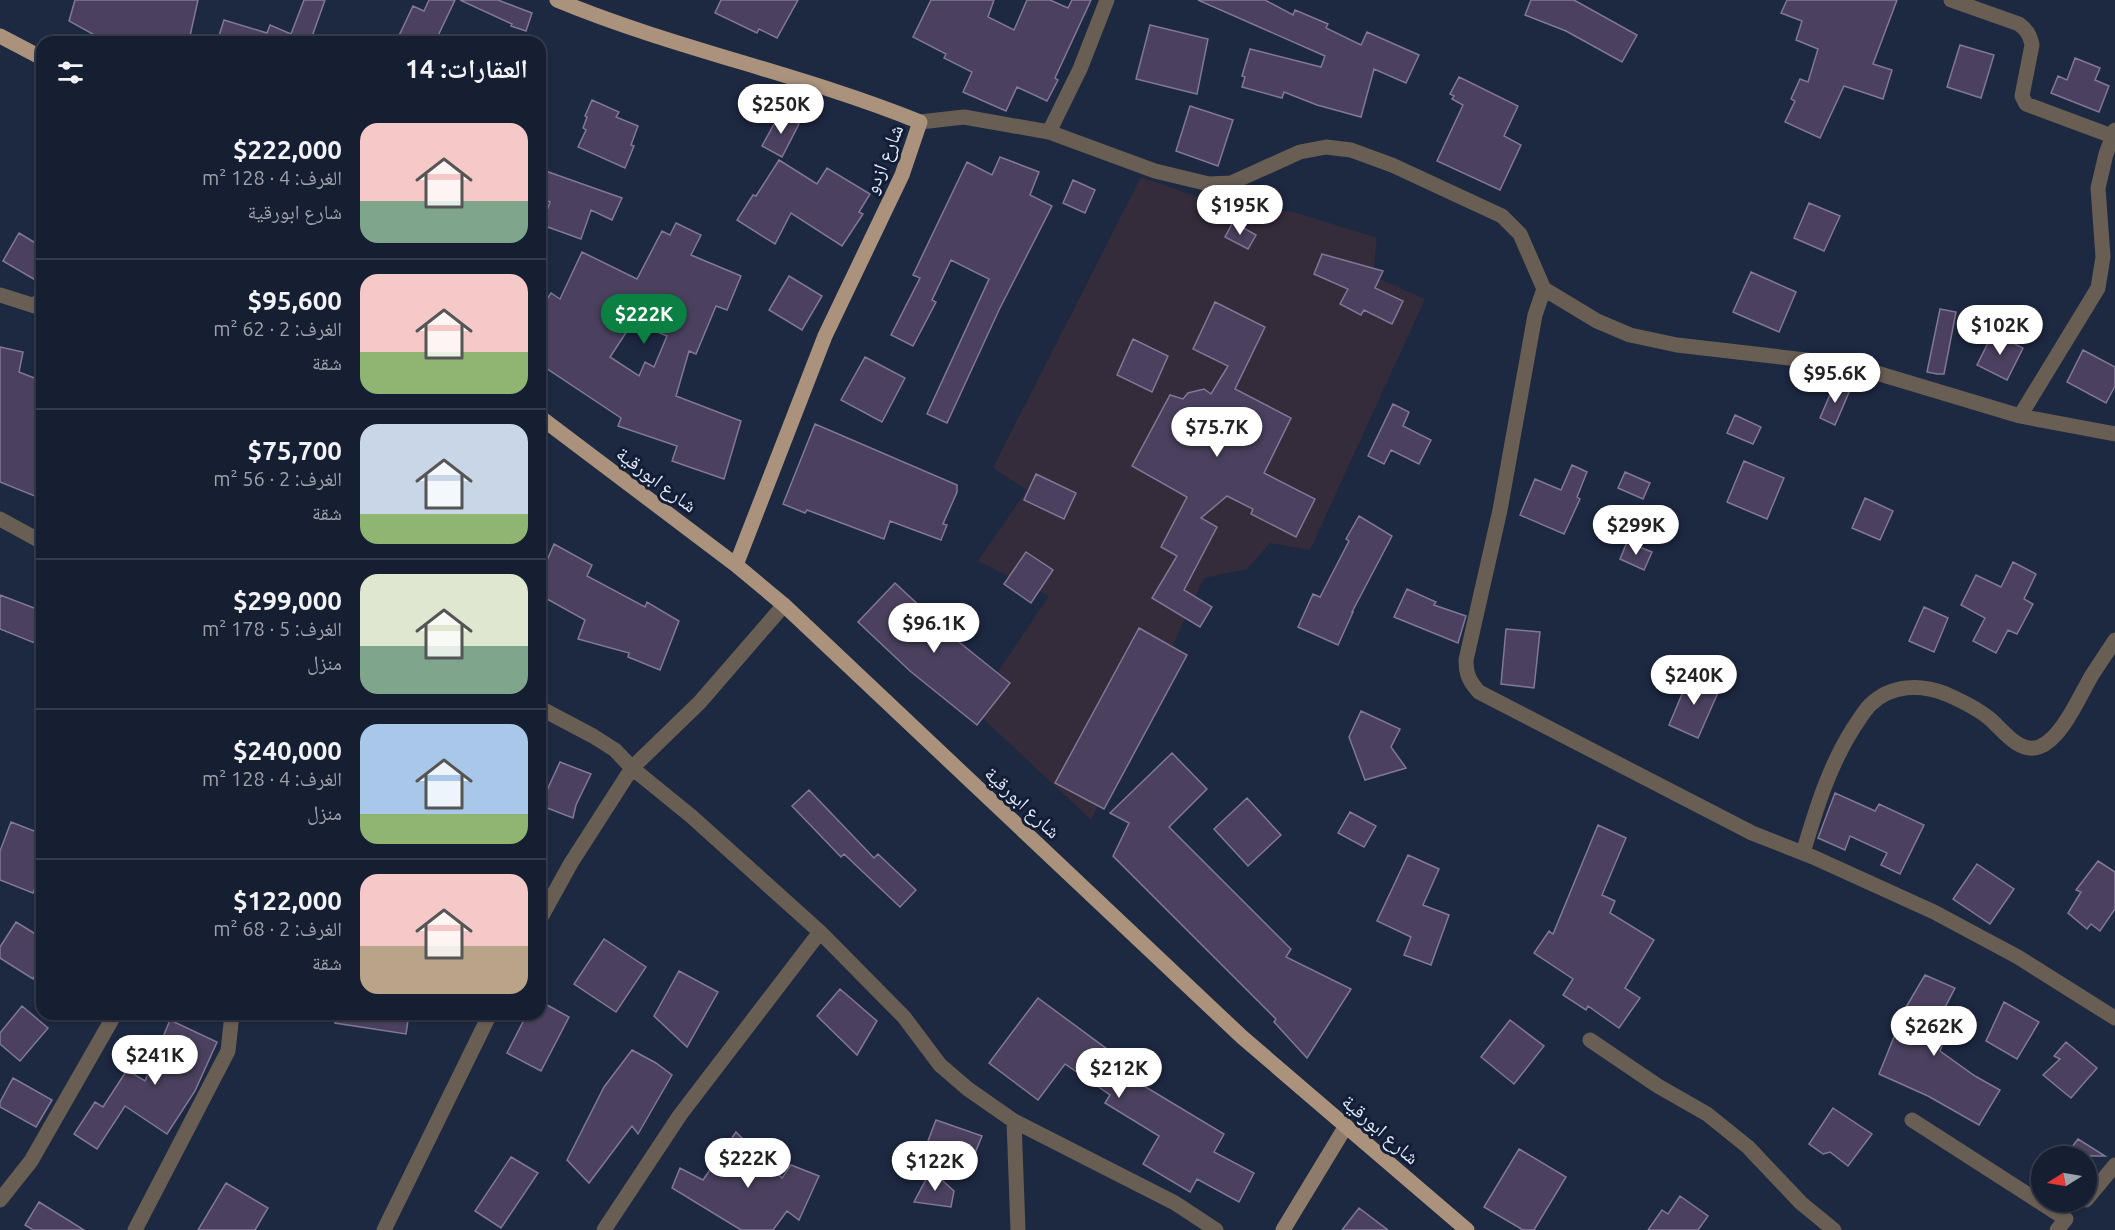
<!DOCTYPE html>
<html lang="ar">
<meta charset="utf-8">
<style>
body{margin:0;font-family:Ubuntu,"Noto Naskh Arabic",sans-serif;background:#232b3d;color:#f1f3f6;direction:rtl;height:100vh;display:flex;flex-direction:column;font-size:22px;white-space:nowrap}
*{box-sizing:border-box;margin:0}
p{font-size:20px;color:#9ea2ab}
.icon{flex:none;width:33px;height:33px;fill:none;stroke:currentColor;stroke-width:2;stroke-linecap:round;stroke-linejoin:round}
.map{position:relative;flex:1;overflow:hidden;direction:ltr}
.sheet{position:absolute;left:36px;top:36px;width:510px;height:984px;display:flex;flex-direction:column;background:#161e31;border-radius:18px;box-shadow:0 2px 4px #0004,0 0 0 2px #353c4d;direction:rtl}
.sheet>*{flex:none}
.needle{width:39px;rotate:259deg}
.buttons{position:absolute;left:2031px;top:1146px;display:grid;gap:12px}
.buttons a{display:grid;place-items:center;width:66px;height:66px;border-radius:50%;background:#161e31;box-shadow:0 2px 4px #0004,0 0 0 2px #353c4d;font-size:30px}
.price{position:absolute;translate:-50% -51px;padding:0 14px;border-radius:21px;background:#fff;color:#222;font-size:20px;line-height:39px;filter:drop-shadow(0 2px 3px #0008)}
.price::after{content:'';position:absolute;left:50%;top:36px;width:18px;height:14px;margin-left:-9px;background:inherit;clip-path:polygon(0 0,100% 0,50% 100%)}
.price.on{background:#0b8043;color:#fff}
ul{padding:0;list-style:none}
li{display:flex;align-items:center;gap:18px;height:150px;padding:0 18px}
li+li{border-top:2px solid #353c4d}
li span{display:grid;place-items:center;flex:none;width:168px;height:120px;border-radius:18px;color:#555}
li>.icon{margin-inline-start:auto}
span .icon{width:72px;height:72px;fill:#fffc;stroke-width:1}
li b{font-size:26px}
h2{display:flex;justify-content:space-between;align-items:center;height:72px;padding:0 18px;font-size:26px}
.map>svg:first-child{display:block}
.education{fill:#352c3b}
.building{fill:#4b415f;stroke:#817797;stroke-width:1.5;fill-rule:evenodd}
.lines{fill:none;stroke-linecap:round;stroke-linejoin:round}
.street{stroke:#695e53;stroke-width:15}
.secondary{stroke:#8e7b6a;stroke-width:15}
.primary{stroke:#aa927c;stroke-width:15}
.labels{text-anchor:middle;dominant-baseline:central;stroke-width:6;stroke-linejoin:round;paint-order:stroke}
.street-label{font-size:20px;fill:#e2eafb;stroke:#131e36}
</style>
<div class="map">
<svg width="2115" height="1230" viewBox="0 0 2115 1230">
<rect width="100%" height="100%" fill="#1d2841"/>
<path class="education" d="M1141 177 1221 205 1294 212 1377 238 1373 276 1425 299 1310 550 1270 543 1247 569 1204 578 1091 820 973 709 1049 596 978 561 1027 490 993 468Z"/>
<path class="building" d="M75 0H198L190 36 186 35 184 42H107L69 21Z
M304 0H325L310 42H217L224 20 267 33 270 25 291 34Z
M429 0H455L435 42H396L413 6 424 11Z
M460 0H498L532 13 526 31 511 26 512 24Z
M721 0H798L777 38 759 29 757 33 715 13Z
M931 0H994L988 17 1014 30 1027 0H1050L1068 8 1072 0H1091L1055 78 1058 80 1047 101 1017 87 1006 111 963 92 972 72 944 58 946 54 913 37Z
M1198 0H1265L1293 15 1295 10 1328 24 1326 28 1361 45 1367 32 1419 55 1406 83 1374 69 1361 117 1317 105 1284 92 1282 98 1242 87 1245 77 1242 76 1250 49 1321 67 1325 56Z
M1531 0H1574L1637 35 1622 62 1566 31 1525 15Z
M1787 0H1897L1873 64 1892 70 1883 99 1844 86 1820 138 1785 122 1795 101 1791 99 1800 79 1808 82 1818 49 1796 40 1802 21 1781 13Z
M1150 25 1208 39 1197 94 1136 79Z
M1960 45 1994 55 1981 98 1947 87Z
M2075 58 2100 68 2095 80 2109 86 2099 112 2051 93 2058 76 2067 80Z
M1459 77 1518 106 1504 136 1521 145 1500 190 1437 161 1463 105 1452 99 1454 96 1450 94Z
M592 100 619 112 616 117 638 126 631 145 634 146 625 168 578 147 586 130 583 128 587 117 585 116Z
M1190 106 1233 120 1218 166 1176 151Z
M780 113 799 124 782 157 762 146Z
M1000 157 1039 172 1030 195 1052 206 999 310 947 423 927 414 989 279 951 260 932 300 936 302 913 346 891 335 920 278 913 275 967 162 992 175Z
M779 160 817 184 827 168 870 194 859 212 863 214 842 246 791 213 775 244 737 220 753 195 756 196Z
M540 169 622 198 612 220 591 210 581 239 542 225 550 202 540 198Z
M1073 180 1095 190 1085 213 1063 203Z
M1809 203 1840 216 1824 251 1794 238Z
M1233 222 1256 235 1248 249 1225 237Z
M676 223 701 235 691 255 741 276 727 310 716 306 696 354 689 351 676 396 741 421 724 479 672 461 677 446 618 426 621 418 540 364V310L551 293 560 299 582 252 637 279 662 231 670 235ZM633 322 667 336 654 367 645 362 639 376 610 357Z
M19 233 42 247V284L3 261Z
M1322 254 1383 271 1375 288 1403 301 1392 324 1364 310 1361 315 1340 304 1348 289 1314 274Z
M1751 272 1796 292 1779 332 1733 312Z
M789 276 822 296 802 330 769 310Z
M1215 302 1265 327 1235 389 1291 418 1264 473 1315 499 1296 537 1251 514 1253 509 1227 496 1201 518 1217 527 1184 590 1212 607 1200 627 1152 598 1177 556 1161 547 1187 497 1132 466 1170 395 1183 399 1188 393 1204 389 1211 394 1228 366 1193 349Z
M1940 309 1956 312 1944 374H1937L1927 372Z
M1993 333 2023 348 2007 380 1977 365Z
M1133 339 1168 356 1152 392 1117 375Z
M0 347 23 352 19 372 42 381V499L0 482Z
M2083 350 2115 367V386L2106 403 2067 382Z
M865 357 905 378 882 422 841 400Z
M1835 383 1850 390 1835 425 1820 418Z
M1393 404 1409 412 1403 426 1431 440 1419 464 1391 450 1384 464 1368 456Z
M1735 415 1761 427 1753 444 1727 433Z
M815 424 957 485V492L943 524 947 525 941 540 890 521 884 539 807 510 805 513 783 504Z
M1744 461 1784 478 1767 519 1727 502Z
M1572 465 1587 472 1577 497 1580 499 1564 534 1520 515 1535 479 1561 490Z
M1625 472 1650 483 1643 499 1618 488Z
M1036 474 1076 493 1064 519 1024 500Z
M1865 498 1893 511 1880 540 1852 528Z
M1359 516 1392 536 1352 612H1353L1338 645 1298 627 1313 594 1320 597 1349 541 1346 539Z
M1627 542 1652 552 1644 570 1620 559Z
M554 544 592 565 587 576 645 607 647 602 679 621 660 670 628 657 629 653 578 639 585 620 540 595V577Z
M1026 552 1053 570 1031 603 1004 584Z
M2013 562 2036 574 2024 599 2033 604 2017 634 2008 630 1996 653 1973 641 1985 618 1961 605 1976 575 2001 587Z
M895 583 954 638 1010 683 977 725 910 671 858 622Z
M1407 589 1436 602 1434 605 1466 616 1458 643 1394 617Z
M0 595 42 611V646L0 629Z
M1924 607 1948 618 1934 652 1909 641Z
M1139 628 1187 655 1104 809 1055 783Z
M1506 629 1540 632 1534 688 1501 684Z
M1690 675 1720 688 1698 738 1669 725Z
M1361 711 1400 729 1391 747 1406 768 1365 780 1349 737Z
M1172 753 1207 789 1169 827 1291 949 1286 957 1351 989 1307 1058 1274 1022 1276 1019 1113 856 1129 823 1110 813Z
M560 762 591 774 576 805 573 818 542 806 548 788Z
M809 790 874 858 878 854 916 890 900 907 844 854 841 857 792 806Z
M1835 793 1875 811 1879 804 1924 825 1900 874 1881 865 1887 853 1850 836 1845 850 1818 838Z
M1247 798 1281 835 1248 866 1214 829Z
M1350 812 1376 826 1364 847 1338 833Z
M11 822 42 834V871L33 893 0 880V851Z
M1598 825 1626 838 1602 895 1615 901 1610 913 1654 940 1625 988 1640 998 1619 1028 1588 1006 1586 1010 1563 995 1573 979 1534 953 1549 931 1553 934Z
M1408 855 1439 869 1423 905 1449 915 1431 965 1404 955 1411 937 1377 921Z
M2098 861 2115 872V909L2100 931 2091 924 2087 929 2068 913 2081 892 2076 890Z
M1977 864 2014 889 1990 924 1953 899Z
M16 922 42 938V964L33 979 0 958V947Z
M604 939 646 967 616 1012 574 984Z
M679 971 718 992 687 1047 654 1016Z
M1925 975 1955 988 1928 1040 1942 1046 1940 1051 1975 1076 2000 1090 1979 1125 1928 1096 1879 1074 1906 1007Z
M840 989 877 1021 857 1055 817 1016Z
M1038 998 1130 1066 1124 1074 1224 1134 1214 1152 1254 1173 1239 1202 1197 1179 1190 1192 1143 1164 1159 1136 1105 1103 1110 1095 1065 1064 1038 1100 989 1063Z
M540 1001 569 1017 541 1071 507 1053 527 1014H540Z
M2004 1002 2039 1022 2017 1059 1986 1041Z
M22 1006 48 1028 20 1061 0 1044V1033Z
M336 1014H409L406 1034 335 1023Z
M170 1020 217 1042 195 1091 167 1134 125 1106 97 1149 74 1134 95 1102 103 1107 127 1070 145 1081Z
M1510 1020 1544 1046 1514 1084 1481 1057Z
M2066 1042 2097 1068 2071 1098 2043 1075 2060 1059 2054 1056Z
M632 1050 656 1063 672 1075 638 1134 632 1126 589 1183 567 1160 604 1087Z
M13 1078 52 1100 36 1127 0 1107V1102Z
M1833 1108 1872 1134 1848 1166 1830 1152 1823 1154 1809 1144Z
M936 1120 982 1136 969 1168 923 1154Z
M736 1132 782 1178 791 1165 819 1176 799 1220 787 1211 773 1230H741L672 1188 680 1168 703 1180Z
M2078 1139 2105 1156H2065Z
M1519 1149 1566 1177 1534 1230H1523L1484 1207Z
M511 1157 538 1173 501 1228 475 1211Z
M931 1170 954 1191 951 1207 914 1202Z
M226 1183 268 1208 255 1230H198Z
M1680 1196 1708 1216 1698 1230H1648L1662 1210 1668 1214Z
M39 1202 84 1230H33L25 1225Z
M1359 1208 1388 1230H1342Z"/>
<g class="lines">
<path class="street" d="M1951 0 2019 24C2027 30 2030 35 2032 45L2022 96 2026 104 2112 136
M920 122 964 117 1049 132 1155 171 1209 184 1231 183 1300 152 1326 147 1351 150 1392 165 1502 216 1520 234 1544 289 1597 321 1630 335 1677 345 1850 365 2020 416 2115 434
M1049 132 1080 69 1107 0
M1544 289 1535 315 1500 510 1466 660C1466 674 1469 681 1479 692L1752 833 1813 857 1934 912 2018 957 2115 1018
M0 295 35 306 42 297
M2020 416 2098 288 2103 257 2098 188 2106 154 2115 130
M0 519 42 542
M540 708 593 736 615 750 632 768 691 816 820 932 904 1017 940 1065 968 1089 1014 1121 1175 1203 1216 1230
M1803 853C1816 809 1829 766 1854 727 1859 720 1864 711 1870 705 1891 684 1921 684 1946 694 1962 701 1977 708 1990 719 2003 730 2019 754 2039 747 2062 739 2080 695 2092 675 2100 663 2107 652 2115 640
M540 919 571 863 632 768 700 702 784 605
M1590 1040 1658 1086 1707 1114 1748 1147 1801 1203 1834 1230
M1912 1120 2066 1219 2057 1230
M1014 1121 1018 1230
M0 1200 31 1161 115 1014
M2086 1200 2115 1165
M135 1230 228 1051 232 1014
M384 1230 490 1014
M604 1230 680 1115 820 932"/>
<path class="secondary" d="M1283 1230 1346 1126"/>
<path class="primary" d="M557 0C675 49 802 74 920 122L902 175 825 336 736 565
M0 36 42 58
M540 417 736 565 784 605 1242 1037 1467 1230"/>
</g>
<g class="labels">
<g class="street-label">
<text transform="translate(883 159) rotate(-68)">شارع ازدو</text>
<text transform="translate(657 479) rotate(37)">شارع ابورقية</text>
<text transform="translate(1023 802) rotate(43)">شارع ابورقية</text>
<text transform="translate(1381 1129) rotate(41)">شارع ابورقية</text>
</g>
</g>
</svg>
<div class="buttons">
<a><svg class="needle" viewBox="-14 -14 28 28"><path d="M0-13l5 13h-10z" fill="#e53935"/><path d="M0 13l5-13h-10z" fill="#9ea2ab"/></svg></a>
</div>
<b class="price" style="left:781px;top:135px">$250K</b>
<b class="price" style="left:1240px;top:236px">$195K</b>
<b class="price on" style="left:644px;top:345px">$222K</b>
<b class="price" style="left:2000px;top:356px">$102K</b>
<b class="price" style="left:1835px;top:404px">$95.6K</b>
<b class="price" style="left:1217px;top:458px">$75.7K</b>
<b class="price" style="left:1636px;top:556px">$299K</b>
<b class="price" style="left:934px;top:654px">$96.1K</b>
<b class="price" style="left:1694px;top:706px">$240K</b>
<b class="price" style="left:1934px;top:1057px">$262K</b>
<b class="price" style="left:155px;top:1086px">$241K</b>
<b class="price" style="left:1119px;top:1099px">$212K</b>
<b class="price" style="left:748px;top:1189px">$222K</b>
<b class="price" style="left:935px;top:1192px">$122K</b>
<section class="sheet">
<h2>العقارات: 14<svg class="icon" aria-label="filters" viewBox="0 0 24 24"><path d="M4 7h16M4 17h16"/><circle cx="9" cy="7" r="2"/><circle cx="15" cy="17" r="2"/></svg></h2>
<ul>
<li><span style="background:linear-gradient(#f6c9c9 65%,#7fa58c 0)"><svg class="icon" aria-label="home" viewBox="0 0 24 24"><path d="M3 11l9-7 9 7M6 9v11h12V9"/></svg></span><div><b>$222,000</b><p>الغرف: 4 · 128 m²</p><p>شارع ابورقية</p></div></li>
<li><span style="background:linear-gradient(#f6c9c9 65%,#8fb573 0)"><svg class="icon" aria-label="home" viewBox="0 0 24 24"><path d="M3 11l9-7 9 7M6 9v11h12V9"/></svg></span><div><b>$95,600</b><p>الغرف: 2 · 62 m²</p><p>شقة</p></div></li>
<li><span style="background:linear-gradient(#c9d6e8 75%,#8fb573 0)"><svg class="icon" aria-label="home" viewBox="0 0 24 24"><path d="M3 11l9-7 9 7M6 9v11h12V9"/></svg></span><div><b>$75,700</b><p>الغرف: 2 · 56 m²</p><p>شقة</p></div></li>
<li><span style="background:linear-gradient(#dfe7d0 60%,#7fa58c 0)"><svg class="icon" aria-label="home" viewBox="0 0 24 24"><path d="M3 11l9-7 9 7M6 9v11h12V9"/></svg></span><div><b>$299,000</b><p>الغرف: 5 · 178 m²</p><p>منزل</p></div></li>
<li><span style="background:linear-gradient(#a9c7e8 75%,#8fb573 0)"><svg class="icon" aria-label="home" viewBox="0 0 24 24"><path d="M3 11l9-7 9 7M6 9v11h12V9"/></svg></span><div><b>$240,000</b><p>الغرف: 4 · 128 m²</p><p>منزل</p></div></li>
<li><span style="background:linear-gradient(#f6c9c9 60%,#b9a48a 0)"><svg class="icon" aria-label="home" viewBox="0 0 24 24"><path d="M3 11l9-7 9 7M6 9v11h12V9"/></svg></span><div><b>$122,000</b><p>الغرف: 2 · 68 m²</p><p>شقة</p></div></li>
</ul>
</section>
</div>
